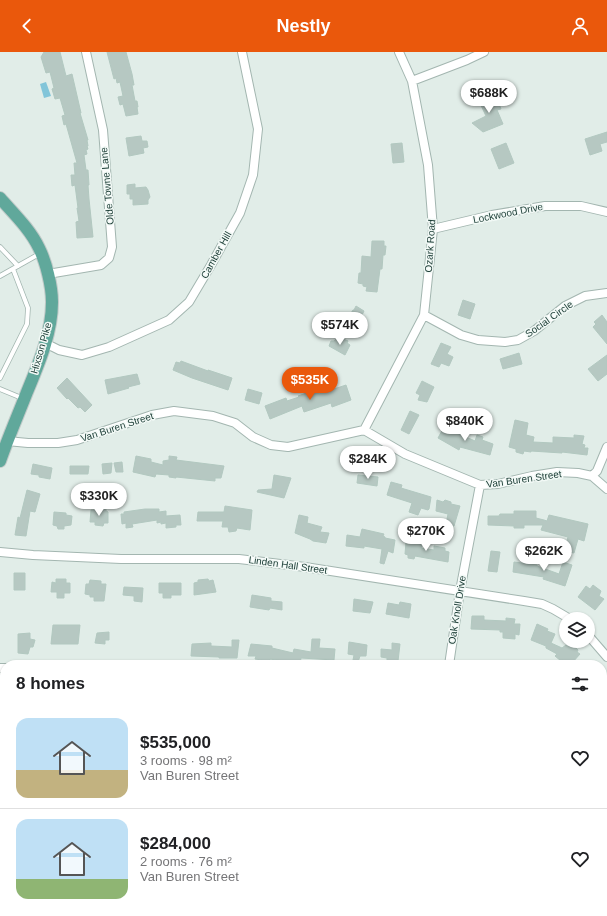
<!DOCTYPE html>
<meta charset="utf-8">
<style>
body{margin:0;font-family:Helvetica,sans-serif;background:#f2f2f2;color:#202124;height:100vh;display:flex;flex-direction:column;font-size:15px;white-space:nowrap}
*{box-sizing:border-box;margin:0}
p{font-size:13px;color:#757577}
.icon{flex:none;width:22px;height:22px;fill:none;stroke:currentColor;stroke-width:2;stroke-linecap:round;stroke-linejoin:round}
.map{position:relative;flex:1;overflow:hidden}
.drawer{position:absolute;left:0px;top:608px;width:607px;height:256px;display:flex;flex-direction:column;background:#fff;border-radius:16px 16px 0 0;box-shadow:0 1px 3px #0004}
.drawer>*{flex:none}
.buttons{position:absolute;left:559px;top:560px;display:grid;gap:8px}
.buttons a{display:grid;place-items:center;width:36px;height:36px;border-radius:50%;background:#fff;box-shadow:0 1px 3px #0004;font-size:20px}
.price{position:absolute;translate:-50% -34px;padding:0 9px;border-radius:14px;background:#fff;color:#222;font-size:13px;line-height:26px;filter:drop-shadow(0 1px 2px #0008)}
.price::after{content:'';position:absolute;left:50%;top:24px;width:12px;height:9px;margin-left:-6px;background:inherit;clip-path:polygon(0 0,100% 0,50% 100%)}
.price.active{background:#ea580c;color:#fff}
ul{padding:0;list-style:none}
li{display:flex;align-items:center;gap:12px;height:100px;padding:0 16px}
li+li{border-top:1px solid #e0e0e0}
li span{display:grid;place-items:center;flex:none;width:112px;height:80px;border-radius:12px;color:#555}
li>.icon{margin-inline-start:auto}
span .icon{width:48px;height:48px;fill:#fffc;stroke-width:1}
li b{font-size:17px}
h2{display:flex;justify-content:space-between;align-items:center;height:48px;padding:0 16px;font-size:17px}
header{display:flex;justify-content:space-between;align-items:center;height:52px;padding:0 16px;background:#ea580c;color:#fff;font-size:18px;font-weight:700}
.map>svg:first-child{display:block}
.water{fill:#82c5d9}
.building{fill:#b6c8c2;stroke:#b2c8c0}
.lines{fill:none;stroke-linecap:round;stroke-linejoin:round}
.service-casing{stroke:#a3b6b0;stroke-width:5.5}
.minor-casing{stroke:#a3b6b0;stroke-width:10}
.primary-casing{stroke:#c0cac8;stroke-width:14}
.service{stroke:#fff;stroke-width:4}
.minor{stroke:#fff;stroke-width:8}
.primary{stroke:#60a89b;stroke-width:12}
.labels{text-anchor:middle;dominant-baseline:central;stroke-width:3;stroke-linejoin:round;paint-order:stroke}
.street-label{font-size:10px;fill:#1f4039;stroke:#f2f9f6}
</style>
<header><svg class="icon" aria-label="back" viewBox="0 0 24 24"><path d="M15 5l-7 7 7 7"/></svg>Nestly<svg class="icon" aria-label="person" viewBox="0 0 24 24"><circle cx="12" cy="8" r="4"/><path d="M4 21q1-7 8-7t8 7"/></svg></header>
<div class="map">
<svg width="607" height="864" viewBox="0 0 607 864">
<rect width="100%" height="100%" fill="#e1ede8"/>
<path class="water" d="M46 30 51 44 44 46 40 32Z"/>
<path class="building" d="M44 0H60L66 24 72 22 81 61H80L88 88H87L88 94H87L88 97 86 98 87 102 84 103 86 118H88L89 133H88L89 147 93 185 77 186 76 170 79 169 77 156H78L75 133 72 134 71 123H75L74 111H77L66 72 64 73 62 64 65 63 60 46 55 47 52 37 54 36 50 20 46 21 41 5Z
M107 0H126L132 22 134 33H132L135 49H137L138 55H137L138 62 126 64 123 52 120 53 118 45 123 44 120 30 117 31 116 26 114 27Z
M490 41 493 47H497L501 57 497 58 503 72 483 80 472 71 486 64 478 47Z
M607 80V90L600 92 602 99 590 103 585 87Z
M141 84 142 89H147L148 95 143 96 144 101 129 104 126 86Z
M402 91 404 110 393 111 391 92Z
M506 91 514 111 499 117 491 97Z
M135 132V136L146 135 148 138 150 145 148 148V152L133 153V147H130V142H127V133Z
M372 189H384V194H386L385 203H383L382 217H380L377 240 366 239 367 235 363 234V232L358 231 359 221H361L362 204 371 205Z
M463 248 475 252 470 267 458 263Z
M356 254 364 259 362 263 364 264 359 272 361 273 356 280 345 274 348 270 346 269 353 258H354Z
M602 263 607 270V292L593 275 596 272 594 270Z
M341 286 348 289 347 291 350 293 345 303 329 294 331 289H334L336 287 340 289Z
M441 291 451 295 447 302 453 305 449 314 441 311 439 315 431 312Z
M519 301 522 312 503 317 500 307Z
M607 303V322L598 329 588 317Z
M181 309 208 319V318L232 326 228 338 192 326 173 318 176 310 180 311Z
M137 322 140 332 128 335 129 336 108 342 105 328Z
M67 326 92 353 85 360 80 355 78 356 68 346 67 347 57 336Z
M422 329 434 335 427 350 418 348 420 343 416 341Z
M346 333 351 348 332 355 331 351 304 360 302 354 270 367 265 354 286 346 287 349 299 345 298 344 318 337 319 342Z
M248 337 262 341 259 352 245 348Z
M410 359 419 363 409 382 401 378Z
M515 368 528 371 526 383 534 385 533 390 553 391V385L574 386V383L584 384 582 392 585 393 584 396H588L587 403 562 400V401L531 399V400L524 399 523 402 516 400V397L509 395Z
M444 375 475 389 477 383 483 385 482 388 493 392 490 403 460 395 459 398 438 386Z
M136 404 151 407V410L163 413V409L169 408V404L177 405 176 408 224 414 221 426H215V429L176 425V426L169 425V423L156 422 155 425 133 420Z
M122 410 123 420H116L114 411Z
M112 411 111 421 103 422 102 412Z
M33 412 52 416 50 427 39 425V423L31 422Z
M70 414H89L88 422H70Z
M274 423 291 426 284 446 257 440 258 438 272 437Z
M358 423 378 425 377 434 357 431Z
M391 430 402 433 401 436 431 445 429 457 428 458 421 456 418 463 409 460 412 451 387 443Z
M27 438 40 442 35 460 30 459 26 484 15 483 18 465 20 466Z
M437 448 443 450 445 448 451 450V452L460 454 454 474 446 472 448 462 436 459Z
M225 454 252 458 250 478 237 476 236 479 229 480 228 475H222L223 469H197L198 460H224Z
M97 456H106V459L108 460V471H104L103 474 95 473V470H90L91 458H96Z
M145 457H159V460L166 459V464L180 463 181 473H176V475L166 476V471L161 472V470L157 471V468L132 472 133 475 126 476V471L122 472 121 462H124V460Z
M514 459H536V466L544 468 547 469 549 463 588 472 584 489 578 487 574 501 564 499 568 485 541 478 543 473H524V476H514V474L488 473V464H499L500 462H514Z
M54 460 66 461V463L72 464 71 473 64 474V477H58L57 474 53 473Z
M299 463 308 465 307 471 322 475 320 480 329 481 326 491 313 489 310 487 295 481Z
M362 477 384 482 383 484 385 485V486L395 488 393 501 388 499 384 512 380 511 382 497 364 494V496L346 494 347 483 360 485Z
M406 490 422 492 421 496 434 498V494L445 496V499L449 500 448 510 415 504 414 507 408 506V503L405 502Z
M491 499 500 500 497 520 488 519Z
M514 510 537 513V514L559 522 563 510 572 513 565 534 543 527 544 525 513 520Z
M14 521H25V538H14Z
M56 527H66V531H70V541H64V546H57V540H51L52 530 56 531Z
M208 527 209 529 213 528 216 540 194 543V531L198 530V528Z
M90 528 101 529V532H106L104 549H94V545H90V543L85 542 86 532H89Z
M159 531H181V543H171V546H163V541H159Z
M593 533 601 539 599 544 604 547 595 558 578 545 586 534 590 537Z
M124 535 143 536 142 550 134 549V544L123 543Z
M252 543 271 546V549L282 550V558L270 556 269 558 250 555Z
M354 547 373 550 370 561 353 559Z
M400 550 411 552 409 566 386 562 388 551 399 553Z
M472 564H484V568L506 569V566L515 567 514 572H520L519 583 515 582V587L503 586V580H500V578L471 577Z
M537 572 548 577 547 579 555 582 551 591 562 596 566 593 569 595 572 592 578 598 577 600 580 602 572 611 570 609 567 612 562 608 561 609 555 604 557 602 546 596V594L531 588Z
M53 573H80L78 592H51Z
M109 580V588H105V592L95 591 97 581Z
M30 581V587L35 588 33 595H30L28 602 18 601V582Z
M312 587H320L319 596 335 597 334 608 301 606 300 612 270 607V610H262V608L255 607 256 604H248L251 592 272 594V596L293 601 294 597 311 600Z
M232 588H239L237 606H219V605L191 604 192 592 211 591V594L232 595Z
M349 590 367 593 366 604H360L357 613H352L354 603 348 602Z
M392 591 400 592 398 609H387V606L381 605V597L392 598Z"/>
<g class="lines">
<defs>
<path id="service" d="M0 195 18 214
M0 224 41 201
M0 326 27 272 28 256 13 217
M0 337 24 347"/>
<path id="minor" d="M412 29 467 8 484 0
M433 177 492 163 545 154H581L607 160
M48 222 101 213 109 206 112 195 103 78 86 0
M424 263 461 283 478 288 505 290 518 288 534 279 565 254 585 244 607 241
M45 291 59 298 82 303 109 295 169 268 189 250 211 213 240 161 253 123 258 77 242 0
M364 378 424 263 433 177 428 113 412 29 399 0
M7 389 28 391H58L77 388 152 363 174 359 213 364 235 371 253 385 271 393 288 395 364 378 405 402 480 433 498 432 532 424 557 420 578 421 592 424 607 437
M592 424 597 419 607 395
M0 500 33 503 121 507H239L305 515 524 549 542 552 553 557 570 567
M588 583 607 605
M449 613 460 539 480 433
M0 616H5
M0 706 5 707
M602 731 607 734
M0 800H5
M602 830 607 825
M315 864 316 859
M373 864 377 859
M479 864 486 859
M570 864 573 859"/>
<path id="primary" d="M0 146C14 162 30 177 39 196 46 210 52 234 52 250 52 281 39 311 27 340 18 363 8 386 0 409"/>
</defs>
<use href="#service" class="service-casing"/>
<use href="#minor" class="minor-casing"/>
<use href="#primary" class="primary-casing"/>
<use href="#service" class="service"/>
<use href="#minor" class="minor"/>
<use href="#primary" class="primary"/>
</g>
<g class="labels">
<g class="street-label">
<text transform="translate(107 134) rotate(-95)">Olde Towne Lane</text>
<text transform="translate(508 161) rotate(-11)">Lockwood Drive</text>
<text transform="translate(430 194) rotate(-86)">Ozark Road</text>
<text transform="translate(216 203) rotate(-61)">Camber Hill</text>
<text transform="translate(549 267) rotate(-35)">Social Circle</text>
<text transform="translate(41 296) rotate(-74)">Hixson Pike</text>
<text transform="translate(117 375) rotate(-18)">Van Buren Street</text>
<text transform="translate(524 427) rotate(-8)">Van Buren Street</text>
<text transform="translate(288 513) rotate(8)">Linden Hall Street</text>
<text transform="translate(457 558) rotate(-81)">Oak Knoll Drive</text>
</g>
</g>
</svg>
<div class="buttons">
<a><svg class="icon" aria-label="layers" viewBox="0 0 24 24"><path d="M12 4l9 5-9 5-9-5zM3 14l9 5 9-5"/></svg></a>
</div>
<b class="price" style="left:489px;top:62px">$688K</b>
<b class="price" style="left:340px;top:294px">$574K</b>
<b class="price active" style="left:310px;top:349px">$535K</b>
<b class="price" style="left:465px;top:390px">$840K</b>
<b class="price" style="left:368px;top:428px">$284K</b>
<b class="price" style="left:99px;top:465px">$330K</b>
<b class="price" style="left:426px;top:500px">$270K</b>
<b class="price" style="left:544px;top:520px">$262K</b>
<section class="drawer">
<h2>8 homes<svg class="icon" aria-label="filters" viewBox="0 0 24 24"><path d="M4 7h16M4 17h16"/><circle cx="9" cy="7" r="2"/><circle cx="15" cy="17" r="2"/></svg></h2>
<ul>
<li><span style="background:linear-gradient(#bfe0f5 65%,#c2b280 0)"><svg class="icon" aria-label="home" viewBox="0 0 24 24"><path d="M3 11l9-7 9 7M6 9v11h12V9"/></svg></span><div><b>$535,000</b><p>3 rooms · 98 m²</p><p>Van Buren Street</p></div><svg class="icon" aria-label="heart" viewBox="0 0 24 24"><path d="M12 20l-8-8c-3-5 5-10 8-4 3-6 11-1 8 4z"/></svg></li>
<li><span style="background:linear-gradient(#bfe0f5 75%,#8fb573 0)"><svg class="icon" aria-label="home" viewBox="0 0 24 24"><path d="M3 11l9-7 9 7M6 9v11h12V9"/></svg></span><div><b>$284,000</b><p>2 rooms · 76 m²</p><p>Van Buren Street</p></div><svg class="icon" aria-label="heart" viewBox="0 0 24 24"><path d="M12 20l-8-8c-3-5 5-10 8-4 3-6 11-1 8 4z"/></svg></li>
</ul>
</section>
</div>
